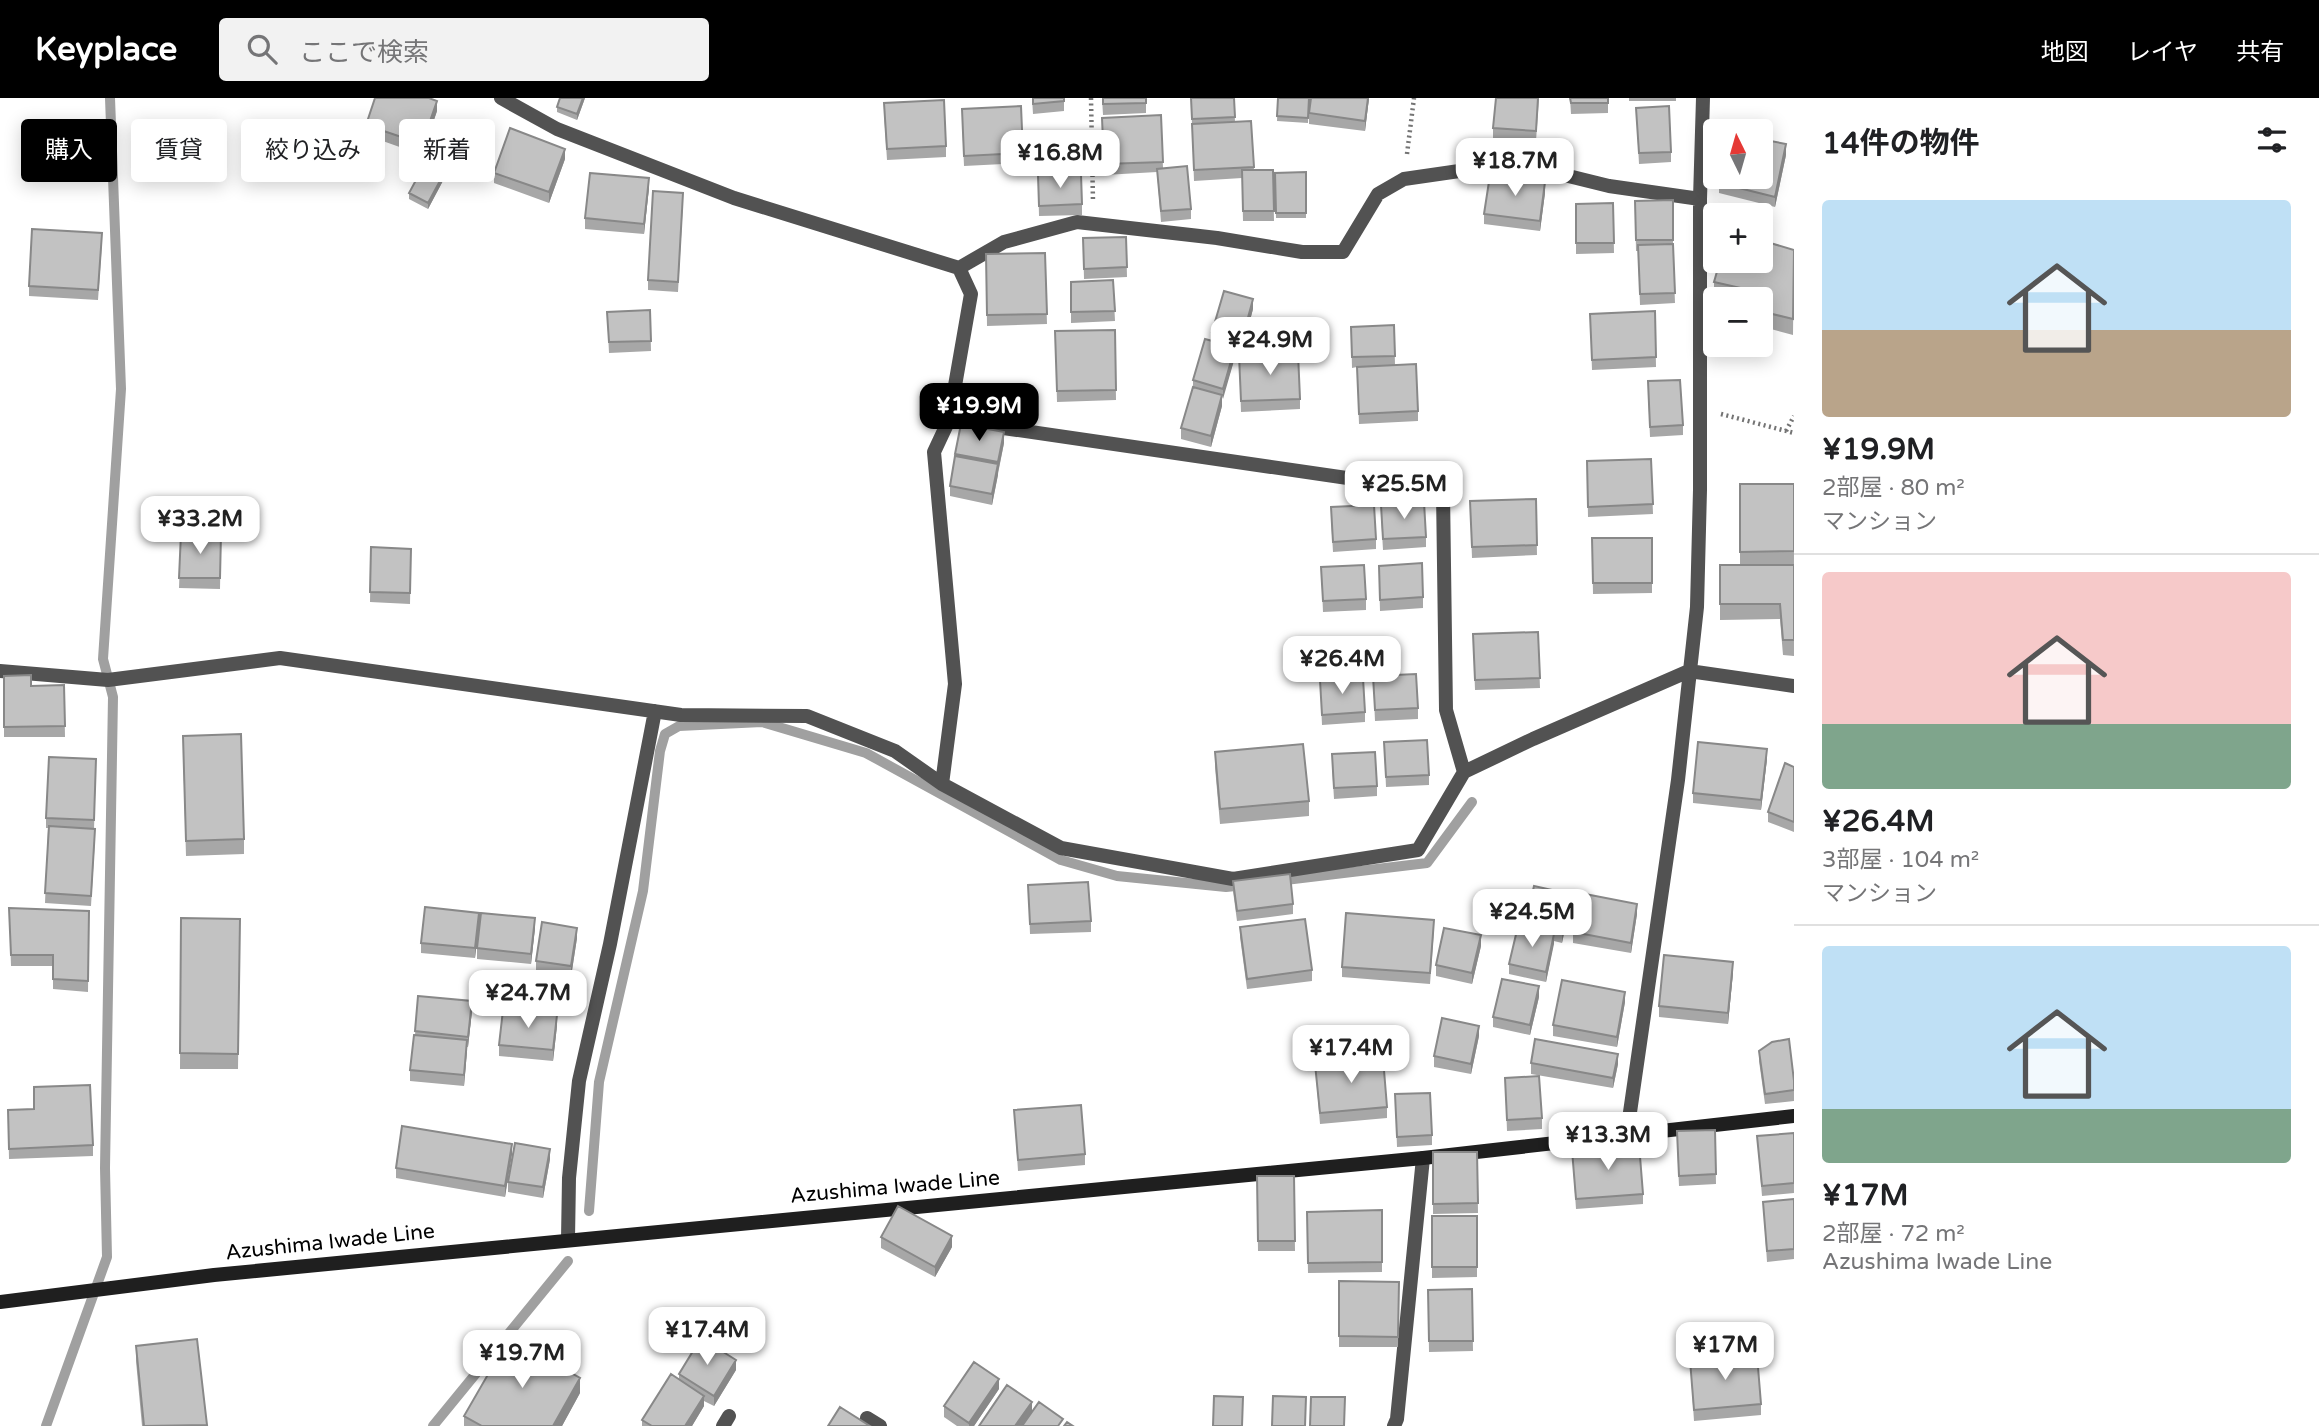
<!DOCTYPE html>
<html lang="ja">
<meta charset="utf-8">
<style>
body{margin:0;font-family:"Varela Round","Noto Sans JP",sans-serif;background:#f2f2f2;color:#202124;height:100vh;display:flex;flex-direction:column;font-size:26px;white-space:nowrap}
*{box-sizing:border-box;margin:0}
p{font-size:23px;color:#757577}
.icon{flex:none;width:38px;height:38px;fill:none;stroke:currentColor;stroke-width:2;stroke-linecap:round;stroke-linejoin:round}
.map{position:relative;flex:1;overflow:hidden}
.side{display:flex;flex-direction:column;background:#fff;width:525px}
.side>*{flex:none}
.guide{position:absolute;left:21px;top:21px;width:665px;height:63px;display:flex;gap:14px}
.needle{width:46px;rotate:355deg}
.buttons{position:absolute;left:1703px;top:21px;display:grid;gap:14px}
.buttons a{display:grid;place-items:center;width:70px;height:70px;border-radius:7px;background:#fff;box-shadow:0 4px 18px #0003;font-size:35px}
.price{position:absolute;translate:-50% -60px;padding:0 16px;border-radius:14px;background:#fff;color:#222;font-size:23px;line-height:46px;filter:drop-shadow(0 2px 4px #0008)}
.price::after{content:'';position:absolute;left:50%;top:42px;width:21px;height:16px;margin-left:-10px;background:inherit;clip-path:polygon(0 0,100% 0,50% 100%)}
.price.active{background:#000;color:#fff}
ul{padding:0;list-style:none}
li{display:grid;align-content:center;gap:14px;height:371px;padding:0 28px}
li+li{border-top:2px solid #e0e0e0}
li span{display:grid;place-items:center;height:217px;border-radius:7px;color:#555}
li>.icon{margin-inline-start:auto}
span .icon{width:126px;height:126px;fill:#fffc;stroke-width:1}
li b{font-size:30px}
h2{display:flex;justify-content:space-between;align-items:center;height:84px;padding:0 28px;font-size:30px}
.tag{padding:0 24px;border-radius:7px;background:#fff;box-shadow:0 4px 18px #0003;font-size:24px;line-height:63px}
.tag.active{background:#000;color:#fff}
header{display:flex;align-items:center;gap:42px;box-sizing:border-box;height:98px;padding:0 35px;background:#000;color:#fff}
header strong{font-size:33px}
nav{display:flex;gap:38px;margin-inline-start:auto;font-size:24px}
.search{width:490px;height:63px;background:#f2f2f2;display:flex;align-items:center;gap:18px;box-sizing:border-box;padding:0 24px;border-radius:7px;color:#757577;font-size:26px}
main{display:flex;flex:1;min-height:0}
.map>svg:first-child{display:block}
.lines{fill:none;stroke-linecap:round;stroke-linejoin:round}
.stream{stroke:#a0a0a0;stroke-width:10}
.path{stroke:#747474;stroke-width:4.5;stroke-dasharray:2 3.5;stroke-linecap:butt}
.minor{stroke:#525252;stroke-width:14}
.secondary{stroke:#1f1f1f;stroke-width:14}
.wall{fill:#a7a7a7}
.shaded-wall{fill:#888}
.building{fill:#c2c2c2;stroke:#888;stroke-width:2}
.labels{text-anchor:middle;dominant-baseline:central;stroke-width:7;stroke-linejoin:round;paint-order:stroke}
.street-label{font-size:21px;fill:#000;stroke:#fff}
</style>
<header>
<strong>Keyplace</strong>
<div class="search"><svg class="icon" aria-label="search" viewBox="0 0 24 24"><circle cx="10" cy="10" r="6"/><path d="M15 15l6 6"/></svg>ここで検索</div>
<nav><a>地図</a><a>レイヤ</a><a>共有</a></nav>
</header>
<main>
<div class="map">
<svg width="1794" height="1328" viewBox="0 0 1794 1328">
<rect width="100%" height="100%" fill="#fff"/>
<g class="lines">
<path class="stream" d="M1277 783 1427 765 1472 704
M589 1113 599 984 643 793 660 653 665 636 679 628 762 624 866 655 1061 762 1117 778 1226 789 1245 787
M46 1328 107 1159 105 1070 113 599 103 561 121 291 110 0
M433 1328 568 1163"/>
<path class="path" d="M1091 0 1093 104
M1407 56 1414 0
M1721 316 1794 335
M1786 333 1794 318"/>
<path class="minor" d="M501 0 557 31 734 100 959 170 971 196 949 322 1443 394 1446 612 1464 674
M959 170 1004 144 1077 124 1217 140 1302 154H1343L1378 96 1404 81 1480 70 1544 72 1609 88 1700 101
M0 573 108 582 280 560 681 617 807 618 895 653 942 686 1061 750 1233 781 1418 752 1464 674 1533 641 1689 573 1794 588
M942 686 955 586 934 354 949 322
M1627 1035 1678 682 1697 509 1700 392V101L1703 0
M568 1141 569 1080 579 983 610 846 655 613
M867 1320 880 1328
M723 1328 729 1318
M1394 1328 1397 1321 1423 1060"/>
<path class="secondary" d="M0 1204 214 1177 1423 1060 1794 1018"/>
</g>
<path class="wall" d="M560 0H585L577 22 557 14V9Z
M1032 0H1064V13L1033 16Z
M1102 0H1146V15L1103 17Z
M1191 0H1234L1235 24 1251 23 1254 72H1273L1274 123H1243L1242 80 1194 83Z
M1278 0H1309L1308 25 1277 23Z
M1369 0 1365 33 1309 26V15Z
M1539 0 1536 43 1493 40V30Z
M1570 0H1608V15L1571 16Z
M1629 0H1676V3H1629Z
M1636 10 1671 54V64L1639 66Z
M437 13 422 57 366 37V27Z
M884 15 946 48V59L887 62Z
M1161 17 1163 70 1191 111V121L1161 124 1157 74 1104 77 1102 31Z
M962 22 1023 55V65L964 68Z
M1786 57 1775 109 1719 95V85Z
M565 61 549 105 494 85V75Z
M454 62 428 111 409 101V95Z
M1306 74V120H1276L1275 75Z
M1038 77 1082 106V117L1039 118Z
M649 90 644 136 585 131V120Z
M1545 95 1540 133 1484 126V116Z
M1673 102V152L1675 205 1640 207 1638 153H1636L1635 103Z
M683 105 678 194 648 192V182Z
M1613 105 1614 155 1576 156V106Z
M1126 139 1127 179 1084 181 1083 140Z
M102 145 98 202 29 198V188Z
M1794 152 1793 237 1760 228V201H1721L1714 200V184Z
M1045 155 1047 226 987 228 986 156Z
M1113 182 1115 223 1071 225V184Z
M1253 211 1242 253 1235 251V259L1222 301V308L1211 349 1181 341V330L1193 289V282L1212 243V234Z
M650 212 651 253 609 255 607 214Z
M1655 213 1656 269 1592 272 1590 216Z
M1394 227 1395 267 1418 313V323L1359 326 1357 269 1352 270 1351 229Z
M1115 232 1116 302 1057 304 1055 233Z
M1239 257 1300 301V311L1241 314Z
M1648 294 1683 327V337L1650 339Z
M1004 345 992 407 950 398V388L955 356Z
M1651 361 1653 416 1588 419 1587 363Z
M1740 386H1794V558L1783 557 1780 521 1720 522V467H1740Z
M1536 401 1537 457 1472 460 1470 403Z
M1381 417 1426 439V449L1383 452Z
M1331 420 1376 441V451L1333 454Z
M181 435 221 436 220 491 179 490Z
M1592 440H1652V495L1593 496Z
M371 449 411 451 410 506 370 504Z
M1321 469 1366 501V512L1323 514Z
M1379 478 1423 499V510L1380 513Z
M1538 534 1540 590 1475 592 1473 536Z
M4 578 31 588 64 587 65 639H4Z
M1373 578 1418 610V621L1375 623Z
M1320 582 1365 614V624L1322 627Z
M1384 644 1429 677V687L1386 689Z
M183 653 244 741V756L186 758Z
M1215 654 1309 703V718L1220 726 1215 669Z
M1767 661 1761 712 1693 705V695Z
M1332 667 1377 688V698L1334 701Z
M1794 669V734L1768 724V714Z
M96 671 94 731 95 741 91 808 45 805 48 730H46V720Z
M1233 783 1293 806V816L1237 823 1233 793Z
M1028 787 1091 823V834L1030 836Z
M1570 807 1562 845 1554 843 1546 884 1509 876V866L1525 830V827Z
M9 810 89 813 88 894 53 891V868H11Z
M1637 816 1631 855 1573 845V834Z
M181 820 240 821 238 971H180Z
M479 825 475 860 421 855V845Z
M1240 829 1312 872V883L1247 891 1240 839Z
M535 830 531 866 477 861V850Z
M1434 832 1430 886 1342 879V869Z
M577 840 571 879 536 873V863Z
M1481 848 1472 886 1436 878V867Z
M1733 875 1728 926 1659 919V908Z
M418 898 472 913 468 949H467L464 988 410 983V972L415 937Z
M1539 899 1530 937 1493 929V919Z
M1625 904 1617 949 1553 938V927Z
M557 928 553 963 499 958V947Z
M1479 938 1471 976 1434 969V958Z
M1759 953 1794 983V1003L1765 1006 1759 963Z
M1531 965 1618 966 1613 990 1531 976Z
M1315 966 1387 1009V1020L1320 1026Z
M1505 980 1542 1020V1031L1507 1033Z
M1395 996 1432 1037V1047L1397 1049Z
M34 1011 93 1047V1058L9 1061 8 1012Z
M1014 1012 1085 1056V1067L1018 1073Z
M1715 1032 1716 1086 1679 1088 1677 1044Z
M1794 1035V1095L1762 1098 1757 1038Z
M512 1046 505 1099 396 1080V1070Z
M1572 1052 1643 1096V1106L1576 1111Z
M1433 1054H1477L1478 1115 1433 1116Z
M550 1061 543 1100 508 1094V1084Z
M1257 1078H1294L1295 1153H1258Z
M1794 1101V1161L1767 1164 1763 1104Z
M1382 1112V1174L1308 1175 1307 1114Z
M1432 1118H1477V1179L1432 1180Z
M881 1139 952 1149 935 1179 881 1150Z
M1339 1183 1399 1184 1398 1249H1339Z
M1472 1191 1473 1253 1429 1254 1428 1192Z
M197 1241 207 1328H142L136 1263V1248Z
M1690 1262 1761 1306V1317L1694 1323Z
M736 1272 714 1308 704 1303V1308L692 1328H642V1322L679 1281V1276Z
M999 1291 974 1328H957L944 1319V1308Z
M580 1295 562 1328H464V1318Z"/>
<path class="shaded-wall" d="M583 0H585L577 22V16Z
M1368 0H1369L1365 33V23Z
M437 3V13L422 57V46Z
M1786 46V57L1775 109V99Z
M565 51V61L549 105V94Z
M454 57V62L428 111V105Z
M649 80V90L644 136V126Z
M1545 84V95L1540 133V123Z
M1253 201V211L1242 253V242Z
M1235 249V259L1223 301V291Z
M1222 297V308L1211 349V338Z
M1004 334V345L998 374V364Z
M998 366V377L992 407V396Z
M1767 651V661L1761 712V702Z
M1570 796V807L1562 845V835Z
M1637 806V816L1631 855V845Z
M479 815V825L475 860V850Z
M535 820V830L531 866V856Z
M577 830V840L571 879V868Z
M1554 836V846L1546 884V874Z
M1481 837V848L1472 886V875Z
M1733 864V875L1728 926V915Z
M1539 888V899L1530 937V927Z
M1625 894V904L1617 949V939Z
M472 903V913L468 949V939Z
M557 917V928L553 963V952Z
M1479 928V938L1471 976V966Z
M467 942V953L464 988V977Z
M1618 956V966L1613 990V980Z
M512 1046V1057L505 1099V1088Z
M550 1051V1061L543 1100V1089Z
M952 1138V1149L935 1179V1169Z
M736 1262V1272L714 1308V1298Z
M580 1280V1295L562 1328H553Z
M999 1281V1291L974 1328H969V1325Z
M704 1298V1308L692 1328H685Z
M1032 1304V1314L1022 1328H1015Z"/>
<path class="building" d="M375 0H429L437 3 422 46 366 27Z
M560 0H583L577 16 557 9Z
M1033 0H1064V3L1033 6Z
M1103 0H1146V5L1103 6Z
M1191 0H1234L1235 19 1192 21Z
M1278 0H1309L1308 20 1277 18Z
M1311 0H1368L1365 23 1309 15Z
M1496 0H1538L1536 33 1493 30Z
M1570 0H1608V5H1571Z
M944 2 946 48 887 51 884 5Z
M1021 8 1023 55 964 58 962 11Z
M1669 8 1671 54 1639 55 1636 10Z
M1161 17 1163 64 1104 66 1102 20Z
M1251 23 1254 69 1194 72 1192 26Z
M510 30 565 51 549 94 494 75Z
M1760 41 1786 46 1775 99 1719 85 1721 79H1760Z
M435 47 454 57 428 105 409 95Z
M1187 68 1191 111 1161 113 1157 71Z
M1242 72H1273L1274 113H1243Z
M1306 74V115H1276L1275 75Z
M590 75 649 80 644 126 585 120Z
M1081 76 1082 106 1039 108 1038 77Z
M1490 77 1545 84 1540 123 1484 116Z
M653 93 683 95 678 184 648 182Z
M1673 102V142H1636L1635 103Z
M1613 105 1614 145H1576V106Z
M32 131 102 135 98 192 29 188Z
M1126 139 1127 169 1084 171 1083 140Z
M1760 142 1794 152 1793 221 1760 213V201H1742L1745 191 1714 184 1720 163H1760Z
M1673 146 1675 195 1640 196 1638 147Z
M1045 155 1047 216 987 217 986 156Z
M1113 182 1115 213 1071 214V184Z
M1224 193 1253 201 1242 242 1212 234Z
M650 212 651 243 609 244 607 214Z
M1655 213 1656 259 1592 262 1590 216Z
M1394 227 1395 258 1352 259 1351 229Z
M1115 232 1116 292 1057 293 1055 233Z
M1205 241 1235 249 1223 291 1193 282Z
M1298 255 1300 301 1241 303 1239 257Z
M1416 266 1418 313 1359 316 1357 269Z
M1680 282 1683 327 1650 329 1648 283Z
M1193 289 1222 297 1211 338 1181 330Z
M961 326 1004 334 998 364 955 356Z
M955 358 998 366 992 396 950 388Z
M1651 361 1653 406 1588 409 1587 363Z
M1740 386H1794V453L1740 454Z
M1536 401 1537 447 1472 449 1470 403Z
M1424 404 1426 439 1383 441 1381 407Z
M1374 407 1376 441 1333 444 1331 409Z
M181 435 221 436 220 480H179Z
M1592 440H1652V485H1593Z
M371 449 411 451 410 495 370 494Z
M1422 465 1423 499 1380 502 1379 468Z
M1364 467 1366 501 1323 503 1321 469Z
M1720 467H1794V542H1783L1780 506H1720Z
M1538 534 1540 580 1475 582 1473 536Z
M1416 576 1418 610 1375 612 1373 578Z
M31 577V588L64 587 65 628 4 629V578Z
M1363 580 1365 614 1322 617 1320 582Z
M241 636 244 741 186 743 183 638Z
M1427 642 1429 677 1386 679 1384 644Z
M1698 644 1767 651 1761 702 1693 695Z
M1303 646 1309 703 1220 711 1215 654Z
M1375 654 1377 688 1334 690 1332 656Z
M49 659 96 661 94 722 46 720Z
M1785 665 1794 669V724L1768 714Z
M49 728 95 731 91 798 45 795Z
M1290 776 1293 806 1237 813 1233 783Z
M1088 784 1091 823 1030 826 1028 787Z
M1534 788 1570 796 1562 835 1525 827Z
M1580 795 1637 806 1631 845 1573 834Z
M425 809 479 815 475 850 421 845Z
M9 810 89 813 88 883 53 881V857H11Z
M481 815 535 820 531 856 477 850Z
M1346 815 1434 822 1430 875 1342 869Z
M181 820 240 821 238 956 180 955Z
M1305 821 1312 872 1247 881 1240 829Z
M542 824 577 830 571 868 536 863Z
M1518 828 1554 836 1546 874 1509 866Z
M1444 830 1481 837 1472 875 1436 867Z
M1664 857 1733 864 1728 915 1659 908Z
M1502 881 1539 888 1530 927 1493 919Z
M1562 882 1625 894 1617 939 1553 927Z
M418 898 472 903 468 939 415 933Z
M503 912 557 917 553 952 499 947Z
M1442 920 1479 928 1471 966 1434 958Z
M414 937 467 942 464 977 410 972Z
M1535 941 1618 956 1613 980 1531 965Z
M1789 941 1794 983V992L1765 996 1759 953 1772 944Z
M1383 960 1387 1009 1320 1015 1315 966Z
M1539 978 1542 1020 1507 1022 1505 980Z
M90 987 93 1047 9 1051 8 1012 34 1011V989Z
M1430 995 1432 1037 1397 1039 1395 996Z
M1081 1007 1085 1056 1018 1062 1014 1012Z
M402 1028 512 1046 505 1088 396 1070Z
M1715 1032 1716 1076 1679 1078 1677 1033Z
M1794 1035V1085L1762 1088 1757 1038Z
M515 1045 550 1051 543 1089 508 1084Z
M1639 1046 1643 1096 1576 1101 1572 1052Z
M1433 1054H1477L1478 1105 1433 1106Z
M1257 1078H1294L1295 1143H1258Z
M1794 1101V1151L1767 1153 1763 1104Z
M898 1108 952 1138 935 1169 881 1139Z
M1382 1112V1164L1308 1165 1307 1114Z
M1432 1118H1477V1169H1432Z
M1339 1183 1399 1184 1398 1239 1339 1238Z
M1472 1191 1473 1243H1429L1428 1192Z
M509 1240 580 1280 553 1328H482L464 1318Z
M701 1240 736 1262 714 1298 679 1276Z
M197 1241 207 1327 144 1328 136 1248Z
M1757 1257 1761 1306 1694 1312 1690 1262Z
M974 1264 999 1281 969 1325 944 1308Z
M671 1276 704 1298 685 1328H652L642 1322Z
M1007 1287 1032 1304 1015 1328H979Z
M1214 1298 1243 1299 1242 1328H1213Z
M1273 1298 1306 1299 1305 1328H1272Z
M1311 1299H1345L1344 1328H1310Z
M1039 1304 1063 1321 1058 1328H1022Z
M840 1309 870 1328H828Z
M1067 1324 1073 1328H1064Z"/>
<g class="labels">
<g class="street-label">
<text transform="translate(895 1089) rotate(-5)">Azushima Iwade Line</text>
<text transform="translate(330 1144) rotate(-6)">Azushima Iwade Line</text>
</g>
</g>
</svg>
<div class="buttons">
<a><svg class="needle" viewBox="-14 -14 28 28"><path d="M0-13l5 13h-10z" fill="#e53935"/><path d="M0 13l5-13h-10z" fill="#757577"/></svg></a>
<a>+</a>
<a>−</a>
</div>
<b class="price" style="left:1060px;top:92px">¥16.8M</b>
<b class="price" style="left:1515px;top:100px">¥18.7M</b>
<b class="price" style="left:1270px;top:279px">¥24.9M</b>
<b class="price active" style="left:979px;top:345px">¥19.9M</b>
<b class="price" style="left:1404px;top:423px">¥25.5M</b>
<b class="price" style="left:200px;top:458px">¥33.2M</b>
<b class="price" style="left:1342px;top:598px">¥26.4M</b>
<b class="price" style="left:1532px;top:851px">¥24.5M</b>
<b class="price" style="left:528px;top:932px">¥24.7M</b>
<b class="price" style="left:1351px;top:987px">¥17.4M</b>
<b class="price" style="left:1608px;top:1074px">¥13.3M</b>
<b class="price" style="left:707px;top:1269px">¥17.4M</b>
<b class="price" style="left:1725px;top:1284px">¥17M</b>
<b class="price" style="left:522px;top:1292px">¥19.7M</b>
<div class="guide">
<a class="tag active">購入</a>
<a class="tag">賃貸</a>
<a class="tag">絞り込み</a>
<a class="tag">新着</a>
</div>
</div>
<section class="side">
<h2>14件の物件<svg class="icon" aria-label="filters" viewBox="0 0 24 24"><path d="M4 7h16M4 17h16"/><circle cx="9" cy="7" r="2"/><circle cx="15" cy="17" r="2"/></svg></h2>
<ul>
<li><span style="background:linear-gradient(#bfe0f5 60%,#b9a48a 0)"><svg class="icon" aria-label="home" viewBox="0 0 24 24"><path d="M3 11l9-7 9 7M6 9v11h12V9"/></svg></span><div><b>¥19.9M</b><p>2部屋 · 80 m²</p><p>マンション</p></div></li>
<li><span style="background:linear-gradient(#f6c9c9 70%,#7fa58c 0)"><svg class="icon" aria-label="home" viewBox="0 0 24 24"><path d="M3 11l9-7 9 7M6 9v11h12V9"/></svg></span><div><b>¥26.4M</b><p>3部屋 · 104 m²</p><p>マンション</p></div></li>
<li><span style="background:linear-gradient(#bfe0f5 75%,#7fa58c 0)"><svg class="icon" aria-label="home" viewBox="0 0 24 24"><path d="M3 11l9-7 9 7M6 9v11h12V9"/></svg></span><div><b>¥17M</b><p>2部屋 · 72 m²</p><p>Azushima Iwade Line</p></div></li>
</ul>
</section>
</main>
